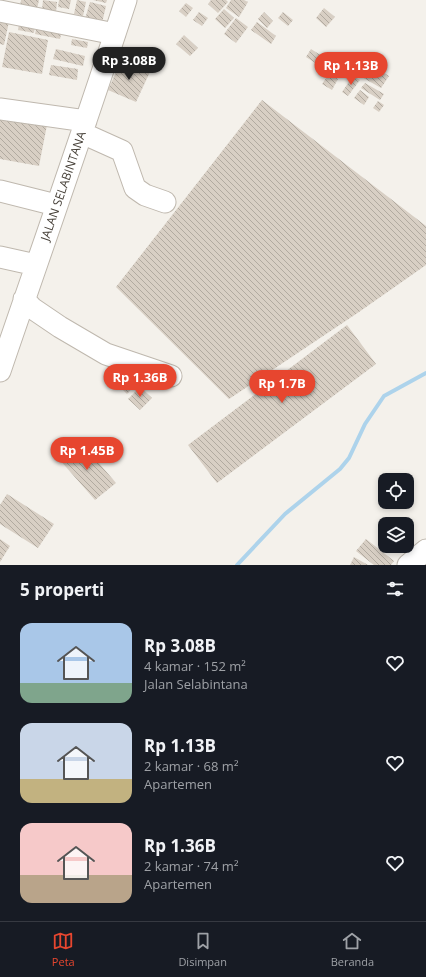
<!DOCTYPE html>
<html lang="id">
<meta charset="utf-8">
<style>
body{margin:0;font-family:"Open Sans",sans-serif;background:#20242c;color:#f1f3f6;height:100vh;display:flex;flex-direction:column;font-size:15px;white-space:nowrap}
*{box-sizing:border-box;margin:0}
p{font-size:13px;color:#9ea1a6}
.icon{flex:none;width:22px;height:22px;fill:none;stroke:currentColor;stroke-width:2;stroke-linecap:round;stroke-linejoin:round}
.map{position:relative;height:565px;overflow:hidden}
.panel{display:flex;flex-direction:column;background:#171b24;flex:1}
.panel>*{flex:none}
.fabs{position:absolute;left:378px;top:473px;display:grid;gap:8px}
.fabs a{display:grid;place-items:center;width:36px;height:36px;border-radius:8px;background:#171b24;box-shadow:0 2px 6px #0003;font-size:20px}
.price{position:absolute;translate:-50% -34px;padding:0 9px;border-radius:14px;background:#e7462f;color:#fff;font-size:13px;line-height:26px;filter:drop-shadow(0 1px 2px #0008)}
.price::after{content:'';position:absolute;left:50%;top:24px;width:12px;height:9px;margin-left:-6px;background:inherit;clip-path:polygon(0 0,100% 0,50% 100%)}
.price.current{background:#222;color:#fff}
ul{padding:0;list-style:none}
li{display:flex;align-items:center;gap:12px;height:100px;padding:0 20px}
li span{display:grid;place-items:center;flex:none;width:112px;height:80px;border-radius:12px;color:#555}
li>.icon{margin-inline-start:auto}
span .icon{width:48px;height:48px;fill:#fffc;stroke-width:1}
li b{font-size:17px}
h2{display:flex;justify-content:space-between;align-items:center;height:48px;padding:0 20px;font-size:17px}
.tabs{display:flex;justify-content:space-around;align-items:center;height:56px;border-top:1px solid #363941;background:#171b24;font-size:11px;color:#9ea1a6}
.tabs a{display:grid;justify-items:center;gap:2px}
.tabs .current{color:#e7462f}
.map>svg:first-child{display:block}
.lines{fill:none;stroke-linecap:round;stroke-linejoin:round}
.stream{stroke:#add3eb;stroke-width:4}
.building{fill:url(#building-back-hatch)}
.minor-casing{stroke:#bfb8ae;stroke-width:23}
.minor{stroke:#fff;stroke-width:21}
.labels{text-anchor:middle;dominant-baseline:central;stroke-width:3;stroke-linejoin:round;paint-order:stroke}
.street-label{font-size:12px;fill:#474139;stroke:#fff}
</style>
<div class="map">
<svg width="426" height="565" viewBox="0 0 426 565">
<defs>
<pattern id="building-back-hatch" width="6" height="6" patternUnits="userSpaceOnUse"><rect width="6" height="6" fill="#d8cfc4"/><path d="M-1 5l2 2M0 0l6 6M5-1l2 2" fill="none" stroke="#b1aaa0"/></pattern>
</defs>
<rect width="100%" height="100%" fill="#f4f1eb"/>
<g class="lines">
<path class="stream" d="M237 565 285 514 340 469 349 458 365 424 384 396 426 373"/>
</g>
<path class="building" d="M21 0H39L37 9 20 7Z
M43 0 57 2 56 12 42 10Z
M59 0H71L69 9 58 7Z
M77 0 86 2 83 16 74 14Z
M93 0H107L106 3Z
M211 0H226L228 2 218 13 208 4Z
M231 0H244L248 2 239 17 226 8Z
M90 2 106 6 102 23 85 19Z
M186 3 193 8 186 17 179 11Z
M324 8 335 17 326 27 316 18Z
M224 9 234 18 225 28 215 19Z
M199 12 208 18 202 26 193 20Z
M264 12 273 21 267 28 258 19Z
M283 12 293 20 288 26 278 18Z
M0 14 10 17 4 45 0 44Z
M20 17 36 20 34 33 18 30Z
M236 18 248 27 236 43 224 34Z
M38 20 63 25 60 39 35 34Z
M257 22 276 36 271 44 251 30Z
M9 32 48 40 42 74 2 67Z
M184 35 198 48 190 56 176 44Z
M72 39 88 42 87 48 71 45Z
M56 49 85 56 83 66 53 59Z
M311 49 325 58 320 66 306 57Z
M151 57 163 62 161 68 149 63Z
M122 59 150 72 136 102 108 90Z
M368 63 389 76 381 88 360 76Z
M51 65 78 69 77 80 49 75Z
M329 74 338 79 332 90 322 84Z
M353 76 360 80 348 96 342 92Z
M365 83 384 94 380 100 361 88Z
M360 90 369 97 364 105 354 98Z
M262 100 426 226V265L359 312 229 399 116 287Z
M378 101 384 105 379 112 373 108Z
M0 116 47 125 39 166 0 159Z
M347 325 376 364 217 483 188 445Z
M131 369 141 379 127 394 117 384Z
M140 387 152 398 140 410 128 399Z
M80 441 116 483 95 500 59 459Z
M7 494 54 524 38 548 0 524V505Z
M0 539 10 546 0 562Z
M366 539 394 561 391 565H374L356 551Z
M354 557 368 565H350Z"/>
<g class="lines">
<defs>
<path id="minor" d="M0 11 115 34
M0 109 86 121
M82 133 122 151 135 188 145 195 165 202
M0 191 56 205
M0 257 36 265
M24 299 32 308 60 327 106 354 171 376
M0 371C42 248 86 124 126 0
M408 565 426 550"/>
</defs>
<use href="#minor" class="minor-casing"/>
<use href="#minor" class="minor"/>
</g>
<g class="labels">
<g class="street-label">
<text transform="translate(63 186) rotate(-71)">JALAN SELABINTANA</text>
</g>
</g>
</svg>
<div class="fabs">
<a><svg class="icon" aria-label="locate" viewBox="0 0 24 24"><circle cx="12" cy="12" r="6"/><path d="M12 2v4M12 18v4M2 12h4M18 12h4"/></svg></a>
<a><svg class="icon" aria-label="layers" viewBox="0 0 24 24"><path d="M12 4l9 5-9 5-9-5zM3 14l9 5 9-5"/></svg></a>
</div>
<b class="price current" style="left:129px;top:81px">Rp 3.08B</b>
<b class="price" style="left:351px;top:86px">Rp 1.13B</b>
<b class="price" style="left:140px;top:398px">Rp 1.36B</b>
<b class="price" style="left:282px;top:404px">Rp 1.7B</b>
<b class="price" style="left:87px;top:471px">Rp 1.45B</b>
</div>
<section class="panel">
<h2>5 properti<svg class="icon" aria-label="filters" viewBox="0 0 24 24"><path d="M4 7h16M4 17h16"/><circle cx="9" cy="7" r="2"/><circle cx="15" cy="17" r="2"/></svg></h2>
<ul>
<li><span style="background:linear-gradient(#a9c7e8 75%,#7fa58c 0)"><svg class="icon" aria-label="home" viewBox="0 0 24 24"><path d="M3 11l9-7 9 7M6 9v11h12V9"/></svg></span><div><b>Rp 3.08B</b><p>4 kamar · 152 m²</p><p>Jalan Selabintana</p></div><svg class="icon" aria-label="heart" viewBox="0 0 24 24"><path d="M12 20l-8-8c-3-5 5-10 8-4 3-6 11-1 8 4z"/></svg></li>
<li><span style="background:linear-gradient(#c9d6e8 70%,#c2b280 0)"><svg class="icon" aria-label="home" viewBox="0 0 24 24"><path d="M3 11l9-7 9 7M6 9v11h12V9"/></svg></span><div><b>Rp 1.13B</b><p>2 kamar · 68 m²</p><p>Apartemen</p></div><svg class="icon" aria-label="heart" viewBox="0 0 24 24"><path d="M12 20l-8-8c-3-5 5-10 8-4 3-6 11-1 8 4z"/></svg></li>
<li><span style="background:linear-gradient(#f6c9c9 65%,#b9a48a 0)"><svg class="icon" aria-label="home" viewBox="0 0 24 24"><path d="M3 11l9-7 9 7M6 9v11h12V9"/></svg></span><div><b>Rp 1.36B</b><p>2 kamar · 74 m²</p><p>Apartemen</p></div><svg class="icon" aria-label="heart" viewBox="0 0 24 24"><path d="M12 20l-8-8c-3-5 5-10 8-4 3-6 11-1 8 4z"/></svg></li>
</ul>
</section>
<nav class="tabs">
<a class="current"><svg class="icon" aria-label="map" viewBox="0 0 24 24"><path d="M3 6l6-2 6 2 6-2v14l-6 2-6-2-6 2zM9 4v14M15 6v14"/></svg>Peta</a>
<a><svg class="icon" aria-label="saved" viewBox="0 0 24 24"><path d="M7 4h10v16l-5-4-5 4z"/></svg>Disimpan</a>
<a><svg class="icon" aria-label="home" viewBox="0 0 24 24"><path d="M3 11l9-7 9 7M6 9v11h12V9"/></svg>Beranda</a>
</nav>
